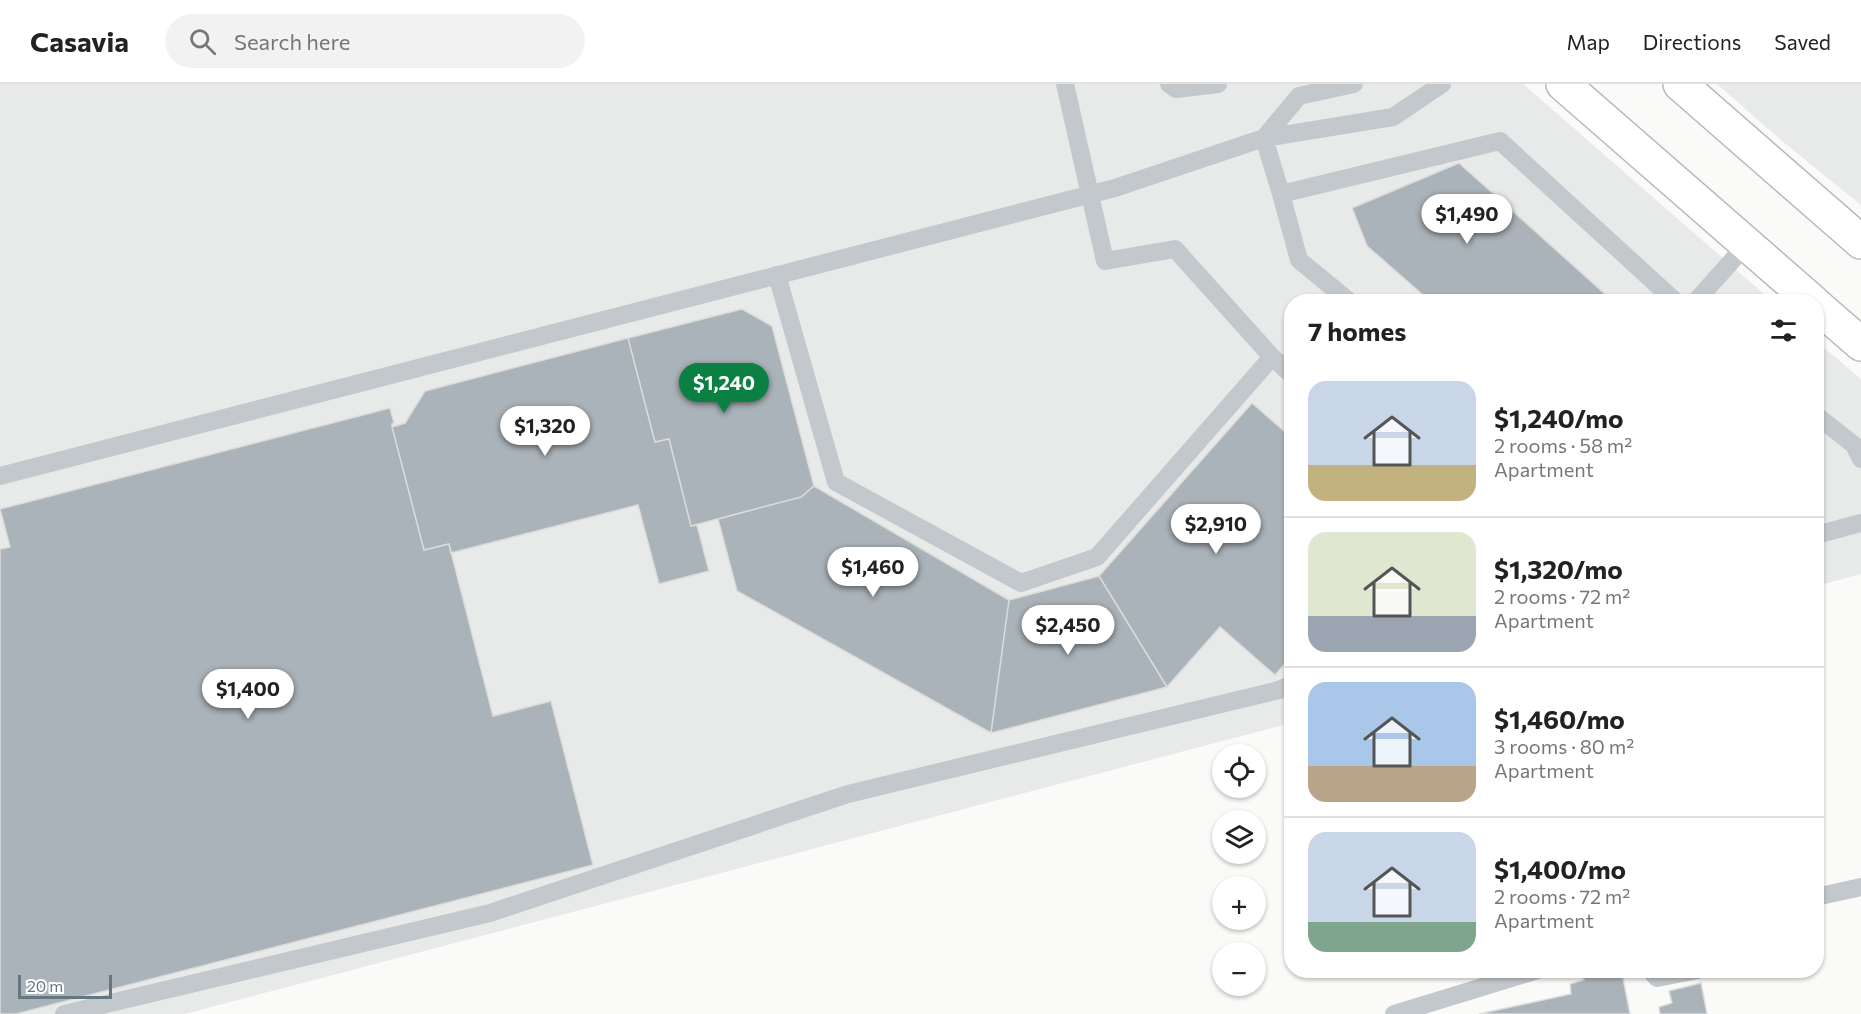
<!DOCTYPE html>
<meta charset="utf-8">
<style>
body{margin:0;font-family:Commissioner,sans-serif;background:#f2f2f2;color:#222;height:100vh;display:flex;flex-direction:column;font-size:22px;white-space:nowrap}
*{box-sizing:border-box;margin:0}
p{font-size:20px;color:#767676}
.icon{flex:none;width:33px;height:33px;fill:none;stroke:currentColor;stroke-width:2;stroke-linecap:round;stroke-linejoin:round}
.map{position:relative;flex:1;overflow:hidden}
.details{position:absolute;left:1284px;top:210px;width:540px;height:684px;display:flex;flex-direction:column;background:#fff;border-radius:24px;box-shadow:0 2px 4px #0004}
.details>*{flex:none}
.controls{position:absolute;left:1212px;top:660px;display:grid;gap:12px}
.controls a{display:grid;place-items:center;width:54px;height:54px;border-radius:50%;background:#fff;box-shadow:0 2px 4px #0004;font-size:30px}
.scale{position:absolute;left:18px;bottom:15px;width:94px;box-sizing:border-box;padding-left:6px;border:3px solid #657683;border-top:0;font-size:16px;line-height:21px;white-space:nowrap;color:#657683;-webkit-text-stroke:4px #fff;paint-order:stroke}
.price{position:absolute;translate:-50% -51px;padding:0 14px;border-radius:21px;background:#fff;color:#222;font-size:20px;line-height:39px;filter:drop-shadow(0 2px 3px #0008)}
.price::after{content:'';position:absolute;left:50%;top:36px;width:18px;height:14px;margin-left:-9px;background:inherit;clip-path:polygon(0 0,100% 0,50% 100%)}
.price.on{background:#0b8043;color:#fff}
ul{padding:0;list-style:none}
li{display:flex;align-items:center;gap:18px;height:150px;padding:0 24px}
li+li{border-top:2px solid #e0e0e0}
li span{display:grid;place-items:center;flex:none;width:168px;height:120px;border-radius:18px;color:#555}
li>.icon{margin-inline-start:auto}
span .icon{width:72px;height:72px;fill:#fffc;stroke-width:1}
li b{font-size:26px}
h2{display:flex;justify-content:space-between;align-items:center;height:72px;padding:0 24px;font-size:26px}
header{display:flex;align-items:center;gap:36px;box-sizing:border-box;height:84px;padding:0 30px;background:#fff;border-bottom:2px solid #e0e0e0}
header strong{font-size:28px}
nav{display:flex;gap:33px;margin-inline-start:auto;font-size:21px}
.search{width:420px;height:54px;background:#f2f2f2;display:flex;align-items:center;gap:15px;box-sizing:border-box;padding:0 21px;border-radius:33px;color:#767676;font-size:22px}
.map>svg:first-child{display:block}
.built{fill:#e8e9e9}
.building{fill:#aab3b9;stroke:#dcdcda;stroke-width:1.5}
.lines{fill:none;stroke-linecap:round;stroke-linejoin:round}
.primary-casing{stroke:#b5babe;stroke-width:36}
.service{stroke:#c3c8cc;stroke-width:18}
.primary{stroke:#fff;stroke-width:33}
</style>
<header>
<strong>Casavia</strong>
<div class="search"><svg class="icon" aria-label="search" viewBox="0 0 24 24"><circle cx="10" cy="10" r="6"/><path d="M15 15l6 6"/></svg>Search here</div>
<nav><a>Map</a><a>Directions</a><a>Saved</a></nav>
</header>
<div class="map">
<svg width="1861" height="930" viewBox="0 0 1861 930">
<rect width="100%" height="100%" fill="#fafaf8"/>
<path class="built" d="M0 0H1523L1772 217 1292 218 1291 639 185 930H0Z
M1717 0H1861V121L1782 57Z
M1816 257 1861 295V490L1817 502Z"/>
<path class="building" d="M1459 79 1614 218H1431L1367 162 1352 124Z
M742 225 772 242 814 402 801 413 691 442 669 355 655 358 628 254Z
M628 254 655 358 669 355 691 442 697 441 709 487 659 500 638 421 451 469 449 460 424 466 392 343 405 339 425 307Z
M1252 319 1292 354V572L1275 591 1220 543 1167 603 1099 492Z
M390 324 394 339 392 340V343L424 466 449 460 493 632 551 617 593 781 16 930H0V465L10 463 0 425Z
M814 402 1009 516 991 649 737 507 718 435 801 413Z
M1099 492 1167 603 991 649 1009 516Z
M1606 886H1616V889H1622L1630 930H1479L1571 910 1570 900 1584 896 1582 892Z
M1701 899 1707 930H1660L1659 923 1672 919 1669 907Z"/>
<g class="lines">
<defs>
<path id="primary" d="M1563 0 1813 218
M1680 0 1861 158
M1816 221 1861 260"/>
</defs>
<use href="#primary" class="primary-casing"/>
<path class="service" d="M1065 0 1105 177 1175 165 1272 273 1292 291
M1169 0 1176 5 1218 0
M1264 54 1281 110 1500 57 1676 218
M1264 54 1299 12 1354 0
M1281 110 1299 176 1350 218
M777 191 836 398 1021 499 1097 473 1272 273
M1695 218 1747 160
M1816 331 1854 361 1861 375
M0 392 1115 104 1264 54 1393 33 1442 0
M1816 451 1861 439
M1816 813 1861 803
M1650 886 1657 894 1698 886
M64 930 490 829 848 710 1279 606 1292 600
M1394 930 1538 886"/>
<use href="#primary" class="primary"/>
</g>
</svg>
<div class="controls">
<a><svg class="icon" aria-label="locate" viewBox="0 0 24 24"><circle cx="12" cy="12" r="6"/><path d="M12 2v4M12 18v4M2 12h4M18 12h4"/></svg></a>
<a><svg class="icon" aria-label="layers" viewBox="0 0 24 24"><path d="M12 4l9 5-9 5-9-5zM3 14l9 5 9-5"/></svg></a>
<a>+</a>
<a>−</a>
</div>
<div class="scale">20 m</div>
<b class="price" style="left:1467px;top:161px">$1,490</b>
<b class="price on" style="left:724px;top:330px">$1,240</b>
<b class="price" style="left:545px;top:373px">$1,320</b>
<b class="price" style="left:1216px;top:471px">$2,910</b>
<b class="price" style="left:873px;top:514px">$1,460</b>
<b class="price" style="left:1068px;top:572px">$2,450</b>
<b class="price" style="left:248px;top:636px">$1,400</b>
<section class="details">
<h2>7 homes<svg class="icon" aria-label="filters" viewBox="0 0 24 24"><path d="M4 7h16M4 17h16"/><circle cx="9" cy="7" r="2"/><circle cx="15" cy="17" r="2"/></svg></h2>
<ul>
<li><span style="background:linear-gradient(#c9d6e8 70%,#c2b280 0)"><svg class="icon" aria-label="home" viewBox="0 0 24 24"><path d="M3 11l9-7 9 7M6 9v11h12V9"/></svg></span><div><b>$1,240/mo</b><p>2 rooms · 58 m²</p><p>Apartment</p></div></li>
<li><span style="background:linear-gradient(#dfe7d0 70%,#9aa5b1 0)"><svg class="icon" aria-label="home" viewBox="0 0 24 24"><path d="M3 11l9-7 9 7M6 9v11h12V9"/></svg></span><div><b>$1,320/mo</b><p>2 rooms · 72 m²</p><p>Apartment</p></div></li>
<li><span style="background:linear-gradient(#a9c7e8 70%,#b9a48a 0)"><svg class="icon" aria-label="home" viewBox="0 0 24 24"><path d="M3 11l9-7 9 7M6 9v11h12V9"/></svg></span><div><b>$1,460/mo</b><p>3 rooms · 80 m²</p><p>Apartment</p></div></li>
<li><span style="background:linear-gradient(#c9d6e8 75%,#7fa58c 0)"><svg class="icon" aria-label="home" viewBox="0 0 24 24"><path d="M3 11l9-7 9 7M6 9v11h12V9"/></svg></span><div><b>$1,400/mo</b><p>2 rooms · 72 m²</p><p>Apartment</p></div></li>
</ul>
</section>
</div>
